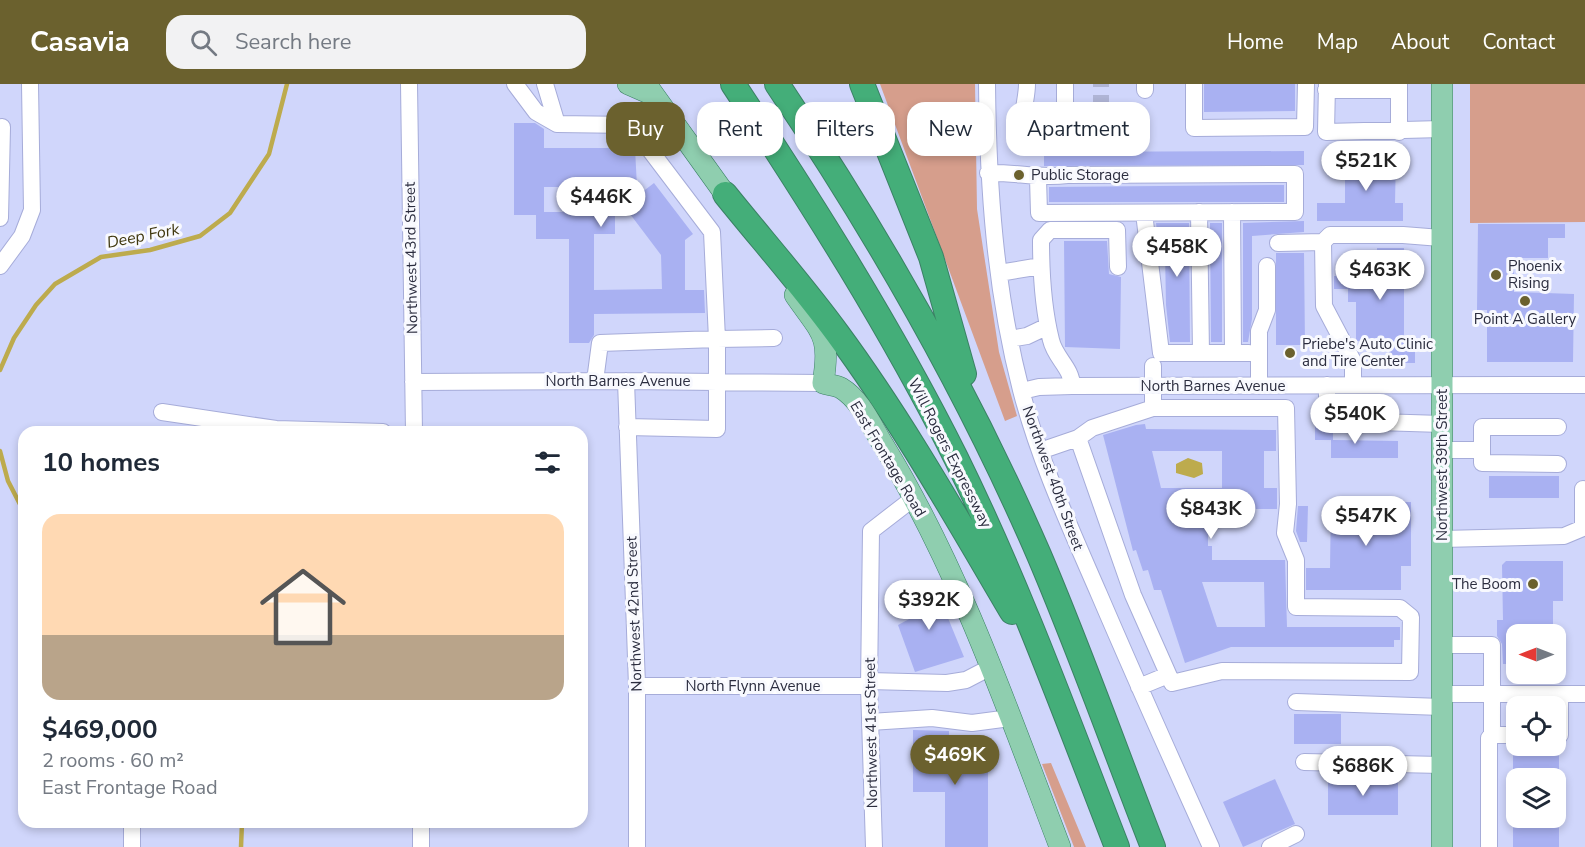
<!DOCTYPE html>
<meta charset="utf-8">
<style>
body{margin:0;font-family:"Nunito Sans",sans-serif;background:#f2f2f3;color:#1f2937;height:100vh;display:flex;flex-direction:column;font-size:22px;white-space:nowrap}
*{box-sizing:border-box;margin:0}
p{font-size:20px;color:#747a83}
.icon{flex:none;width:33px;height:33px;fill:none;stroke:currentColor;stroke-width:2;stroke-linecap:round;stroke-linejoin:round}
.map{position:relative;flex:1;overflow:hidden}
.sheet{position:absolute;left:18px;top:342px;width:570px;height:402px;display:flex;flex-direction:column;background:#fff;border-radius:18px;box-shadow:0 3px 9px #0003}
.sheet>*{flex:none}
.hud{position:absolute;left:606px;top:18px;width:570px;height:54px;display:flex;gap:12px}
.needle{width:39px;rotate:270deg}
.controls{position:absolute;left:1506px;top:540px;display:grid;gap:12px}
.controls a{display:grid;place-items:center;width:60px;height:60px;border-radius:12px;background:#fff;box-shadow:0 3px 9px #0003;font-size:30px}
.price{position:absolute;translate:-50% -51px;padding:0 14px;border-radius:21px;background:#fff;color:#222;font-size:20px;line-height:39px;filter:drop-shadow(0 2px 3px #0008)}
.price::after{content:'';position:absolute;left:50%;top:36px;width:18px;height:14px;margin-left:-9px;background:inherit;clip-path:polygon(0 0,100% 0,50% 100%)}
.price.selected{background:#6b612e;color:#fff}
ul{padding:0;list-style:none}
li{display:grid;align-content:center;gap:12px;height:318px;padding:0 24px}
li+li{border-top:2px solid #e0e1e3}
li span{display:grid;place-items:center;height:186px;border-radius:18px;color:#555}
li>.icon{margin-inline-start:auto}
span .icon{width:108px;height:108px;fill:#fffc;stroke-width:1}
li b{font-size:26px}
h2{display:flex;justify-content:space-between;align-items:center;height:72px;padding:0 24px;font-size:26px}
.chip{padding:0 21px;border-radius:18px;background:#fff;box-shadow:0 3px 9px #0003;font-size:21px;line-height:54px}
.chip.selected{background:#6b612e;color:#fff}
header{display:flex;align-items:center;gap:36px;box-sizing:border-box;height:84px;padding:0 30px;background:#6b612e;color:#fff}
header strong{font-size:28px}
nav{display:flex;gap:33px;margin-inline-start:auto;font-size:21px}
.search{width:420px;height:54px;background:#f2f2f3;display:flex;align-items:center;gap:15px;box-sizing:border-box;padding:0 21px;border-radius:18px;color:#747a83;font-size:22px}
.map>svg:first-child{display:block}
.green{fill:#d69e8c}
.water{fill:#bdab4d}
.lines{fill:none;stroke-linecap:round;stroke-linejoin:round}
.stream{stroke:#bdab4d;stroke-width:4.5}
.building{fill:#a9b1f2;fill-rule:evenodd}
.minor-tunnel{stroke:#afb4d5;stroke-width:16;stroke-dasharray:16 8;stroke-linecap:butt}
.minor-casing{stroke:#a6acd9;stroke-width:18}
.major-casing{stroke:#3b8165;stroke-width:22}
.highway-casing{stroke:#3b8165;stroke-width:26}
.minor{stroke:#fff;stroke-width:16}
.major{stroke:#8fceaf;stroke-width:21}
.highway{stroke:#44ae79;stroke-width:24}
.poi-dot{fill:#6b612e;stroke:#f8f9fe;stroke-width:2}
.labels{text-anchor:middle;dominant-baseline:central;stroke-width:6;stroke-linejoin:round;paint-order:stroke}
.poi-label{font-size:15px;fill:#2b2d3f;stroke:#f8f9fe;text-anchor:start}
.street-label{font-size:15px;fill:#2b2d3f;stroke:#f8f9fe}
.water-label{font-size:16px;font-style:italic;fill:#40380f;stroke:#f8f9fe}
</style>
<header>
<strong>Casavia</strong>
<div class="search"><svg class="icon" aria-label="search" viewBox="0 0 24 24"><circle cx="10" cy="10" r="6"/><path d="M15 15l6 6"/></svg>Search here</div>
<nav><a>Home</a><a>Map</a><a>About</a><a>Contact</a></nav>
</header>
<div class="map">
<svg width="1585" height="763" viewBox="0 0 1585 763">
<rect width="100%" height="100%" fill="#d0d6fb"/>
<path class="green" d="M880 0H975L977 125 999 268 1017 332 1005 337Z
M1470 0H1585V138L1470 139Z
M1051 679 1086 763H1074L1042 680Z"/>
<path class="water" d="M1188 374 1202 379 1203 390 1194 394 1176 389V380Z"/>
<g class="lines">
<path class="stream" d="M0 286 14 254 36 221 55 200 101 173 150 166 200 152 230 129 269 70 287 0
M0 367 8 397 24 428
M241 763 242 738"/>
</g>
<path class="building" d="M1204 0H1295V27L1204 28Z
M514 39H535L544 45V64H635L637 103H544V128H615V150H594V206L662 205 661 171 624 122 654 99 693 150 685 156V206H704L705 229 594 230V251L589 259H569V155H536V131H514Z
M1304 67V81L1044 82V68Z
M1345 71 1396 72 1395 119H1403V137H1317V119H1345Z
M1284 101V118H1049V103Z
M1304 137V148L1252 152V235L1248 258H1243V139Z
M1156 139H1189L1190 258H1170L1166 221 1165 167H1159Z
M1210 139H1222V258H1211Z
M1478 140H1565V154H1548V174H1514V208L1574 210 1573 278H1487V226H1477Z
M1064 157H1107L1109 190 1121 193 1120 265 1065 263Z
M1377 164H1404V264L1415 265V279H1389V257H1356V218H1348V205H1334V192H1357L1356 172H1377Z
M1276 169H1304L1305 261H1276Z
M1315 337H1328L1333 341V356L1398 357V374H1331V356H1315Z
M1145 340 1146 345 1276 346V367H1264V404H1277V425H1208V462H1212V476H1285L1287 543H1400V556H1394V563H1231L1185 579 1161 506H1154L1148 486 1143 487 1136 466 1133 467 1103 351 1136 341ZM1152 367H1222V404H1161ZM1202 498H1264L1265 543H1217Z
M1489 392H1559V414H1489Z
M1331 418H1411V482H1401V506H1306V484H1330Z
M1298 422H1308L1307 458H1300L1296 447Z
M1506 477H1563V517H1553V550H1516V580H1503L1502 560 1497 552V536H1503L1502 481Z
M934 500 964 573 915 588 898 541 913 533 904 510Z
M1294 630H1341V660H1294Z
M913 646 949 647V664H988V763H945V708H913Z
M1513 662H1559V694H1513Z
M1275 695 1295 740 1243 763 1223 718Z
M1328 696H1398V731H1328Z
M1513 734H1559V763H1513Z"/>
<g class="lines">
<path class="minor-tunnel" d="M1101 27V0"/>
<defs>
<path id="minor" d="M409 0 414 348
M515 0 536 28 557 40 631 41 712 148 717 255 600 259 595 297
M545 0 557 40
M987 0C988 104 995 205 1021 306 1039 376 1070 443 1099 510 1135 594 1173 679 1211 763
M1027 0C1027 20 1016 38 1033 55 1045 58 1088 59 1097 50 1103 44 1101 34 1101 27
M1065 0V42
M1145 0V6
M1194 0V44L1305 43 1306 0
M1327 0 1326 48 1442 45
M1326 6H1399
M1399 48V0
M988 89C1015 88 1039 95 1067 91L1295 90V128L1039 129 1038 94
M1199 128 1201 269
M1232 128 1233 269
M1144 129 1161 269H1249
M0 134 2 43
M1278 159 1323 158
M0 182 22 152 32 126 30 0
M999 189 1041 182
M1010 255 1027 252 1048 242
M626 297 637 602V763
M413 298 626 297 823 299
M1327 301V323L1345 337 1442 340
M1353 301V277L1324 222 1323 158 1330 151H1403L1441 154
M1072 302C1072 284 1055 274 1051 256 1043 224 1041 189 1041 156L1050 146H1117L1118 183
M1259 302V247L1267 226V182
M1022 307 1039 303 1072 302 1585 301
M162 328 276 345 383 348
M627 343 717 345V255L774 254
M1078 354 1133 511 1172 599 1222 587 1410 588 1411 533 1400 524 1296 523V476L1285 449 1288 420 1286 324H1153
M1442 366H1482
M1040 367 1078 354 1092 344 1153 324V282
M1558 380 1482 379V343H1558
M1442 455 1564 452 1583 444V405
M1442 561H1492V651
M869 597 947 599 966 596 991 583
M637 602H869
M1139 603 1168 591
M1442 610H1585
M1296 618 1442 623
M870 638 932 634 972 639 1010 634
M1556 651H1560V610
M1304 678 1442 681
M132 738V763
M421 763V738
M874 763 869 602 871 447 915 413
M1270 763 1296 750
M1489 763V654L1492 651H1516"/>
<path id="major" d="M628 0 653 11
M646 0 735 124
M1442 0V763
M795 211C822 250 831 251 823 299 828 301 836 301 841 304 861 316 872 343 884 362 960 487 1008 627 1060 763"/>
<path id="highway" d="M733 0C813 121 891 244 956 374 1018 500 1066 632 1117 763
M777 0C878 150 967 305 1039 471 1080 567 1115 666 1153 763
M862 0 931 173 964 290
M725 110C762 156 802 201 837 249 902 337 956 433 1012 528"/>
</defs>
<use href="#minor" class="minor-casing"/>
<use href="#major" class="major-casing"/>
<use href="#highway" class="highway-casing"/>
<use href="#minor" class="minor"/>
<use href="#major" class="major"/>
<use href="#highway" class="highway"/>
</g>
<g class="poi-dot">
<circle cx="1019" cy="91" r="6"/>
<circle cx="1496" cy="191" r="6"/>
<circle cx="1525" cy="217" r="6"/>
<circle cx="1290" cy="269" r="6"/>
<circle cx="1533" cy="500" r="6"/>
</g>
<g class="labels">
<g class="poi-label">
<text x="1031" y="91">Public Storage</text>
<text x="1508" y="182">Phoenix<tspan x="1508" dy="17">Rising</tspan></text>
<text x="1525" y="235" text-anchor="middle">Point A Gallery</text>
<text x="1302" y="260">Priebe's Auto Clinic<tspan x="1302" dy="17">and Tire Center</tspan></text>
<text x="1521" y="500" text-anchor="end">The Boom</text>
</g>
<g class="street-label">
<text transform="translate(411 174) rotate(-91)">Northwest 43rd Street</text>
<text x="618" y="297">North Barnes Avenue</text>
<text x="1213" y="302">North Barnes Avenue</text>
<text transform="translate(950 369) rotate(63)">Will Rogers Expressway</text>
<text transform="translate(888 375) rotate(59)">East Frontage Road</text>
<text transform="translate(1442 381) rotate(-90)">Northwest 39th Street</text>
<text transform="translate(1053 394) rotate(70)">Northwest 40th Street</text>
<text transform="translate(634 530) rotate(-92)">Northwest 42nd Street</text>
<text x="753" y="602">North Flynn Avenue</text>
<text transform="translate(871 649) rotate(-91)">Northwest 41st Street</text>
</g>
<g class="water-label">
<text transform="translate(143 152) rotate(-11)">Deep Fork</text>
</g>
</g>
</svg>
<div class="controls">
<a><svg class="needle" viewBox="-14 -14 28 28"><path d="M0-13l5 13h-10z" fill="#e53935"/><path d="M0 13l5-13h-10z" fill="#747a83"/></svg></a>
<a><svg class="icon" aria-label="locate" viewBox="0 0 24 24"><circle cx="12" cy="12" r="6"/><path d="M12 2v4M12 18v4M2 12h4M18 12h4"/></svg></a>
<a><svg class="icon" aria-label="layers" viewBox="0 0 24 24"><path d="M12 4l9 5-9 5-9-5zM3 14l9 5 9-5"/></svg></a>
</div>
<b class="price" style="left:1366px;top:108px">$521K</b>
<b class="price" style="left:601px;top:144px">$446K</b>
<b class="price" style="left:1177px;top:194px">$458K</b>
<b class="price" style="left:1380px;top:217px">$463K</b>
<b class="price" style="left:1355px;top:361px">$540K</b>
<b class="price" style="left:1211px;top:456px">$843K</b>
<b class="price" style="left:1366px;top:463px">$547K</b>
<b class="price" style="left:929px;top:547px">$392K</b>
<b class="price selected" style="left:955px;top:702px">$469K</b>
<b class="price" style="left:1363px;top:713px">$686K</b>
<div class="hud">
<a class="chip selected">Buy</a>
<a class="chip">Rent</a>
<a class="chip">Filters</a>
<a class="chip">New</a>
<a class="chip">Apartment</a>
</div>
<section class="sheet">
<h2>10 homes<svg class="icon" aria-label="filters" viewBox="0 0 24 24"><path d="M4 7h16M4 17h16"/><circle cx="9" cy="7" r="2"/><circle cx="15" cy="17" r="2"/></svg></h2>
<ul>
<li><span style="background:linear-gradient(#ffd9b3 65%,#b9a48a 0)"><svg class="icon" aria-label="home" viewBox="0 0 24 24"><path d="M3 11l9-7 9 7M6 9v11h12V9"/></svg></span><div><b>$469,000</b><p>2 rooms · 60 m²</p><p>East Frontage Road</p></div></li>
</ul>
</section>
</div>
